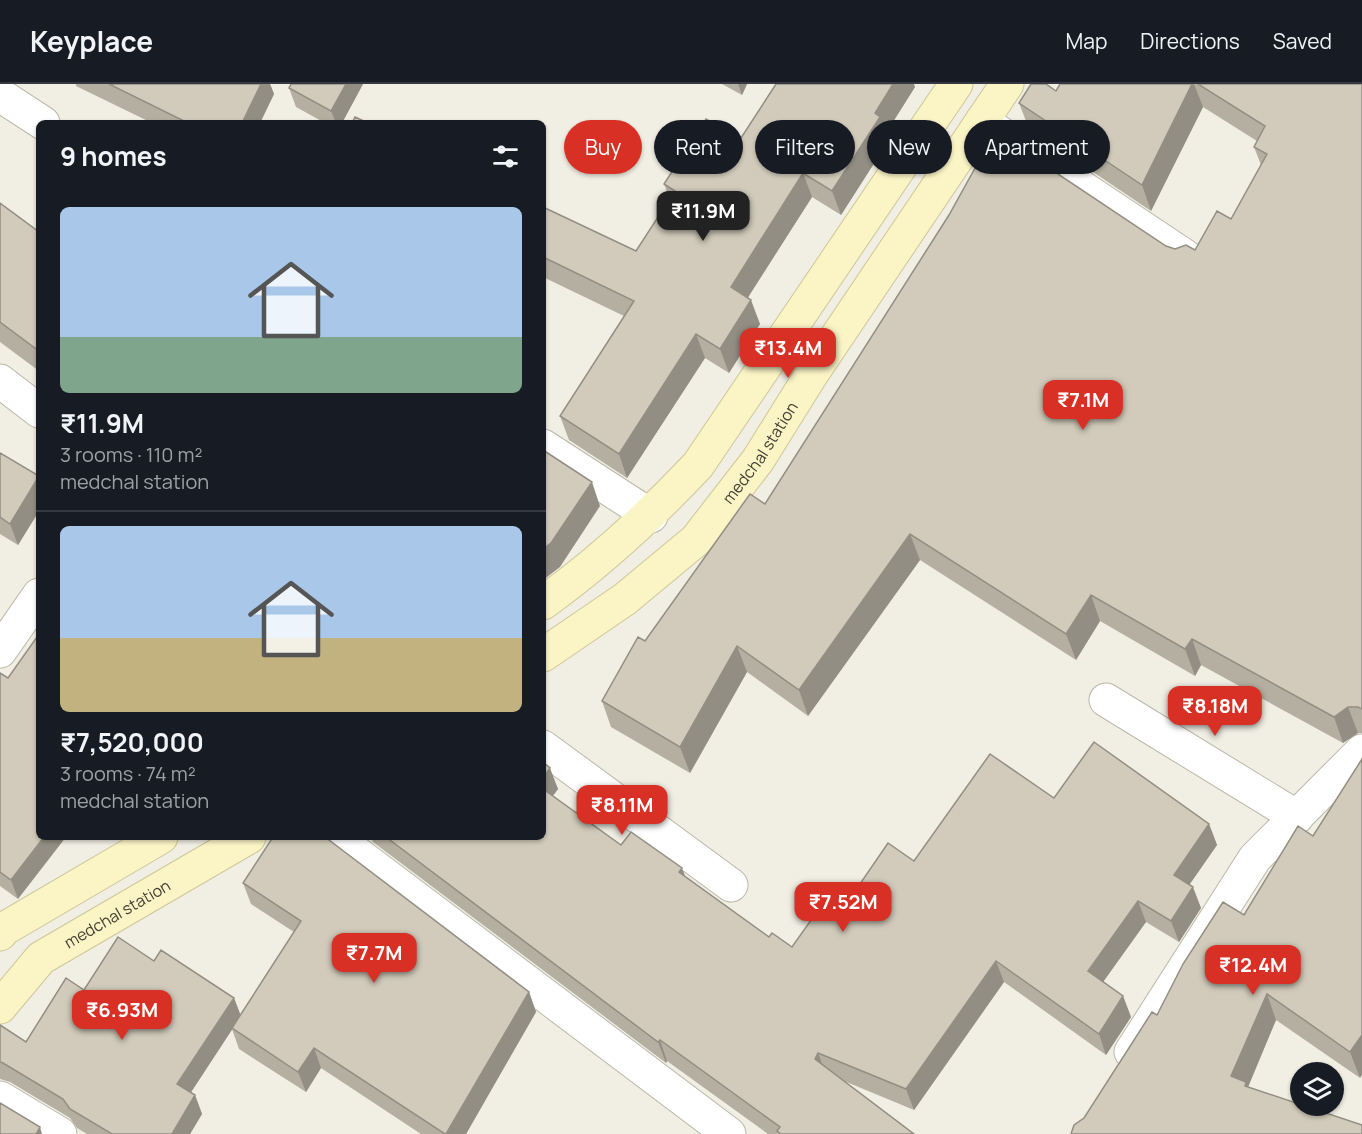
<!DOCTYPE html>
<meta charset="utf-8">
<style>
body{margin:0;font-family:Manrope,sans-serif;background:#20242c;color:#f1f3f6;height:100vh;display:flex;flex-direction:column;font-size:22px;white-space:nowrap}
*{box-sizing:border-box;margin:0}
p{font-size:20px;color:#9ea1a6}
.icon{flex:none;width:33px;height:33px;fill:none;stroke:currentColor;stroke-width:2;stroke-linecap:round;stroke-linejoin:round}
.map{position:relative;flex:1;overflow:hidden}
.details{position:absolute;left:36px;top:36px;width:510px;height:720px;display:flex;flex-direction:column;background:#171b24;border-radius:9px;box-shadow:0 2px 4px #0004}
.details>*{flex:none}
.top-card{position:absolute;left:564px;top:36px;width:570px;height:54px;display:flex;gap:12px}
.tools{position:absolute;left:1290px;top:978px;display:grid;gap:12px}
.tools a{display:grid;place-items:center;width:54px;height:54px;border-radius:50%;background:#171b24;box-shadow:0 2px 4px #0004;font-size:30px}
.price{position:absolute;translate:-50% -51px;padding:0 14px;border-radius:12px;background:#d93025;color:#fff;font-size:20px;line-height:39px;filter:drop-shadow(0 2px 3px #0008)}
.price::after{content:'';position:absolute;left:50%;top:36px;width:18px;height:14px;margin-left:-9px;background:inherit;clip-path:polygon(0 0,100% 0,50% 100%)}
.price.on{background:#222;color:#fff}
ul{padding:0;list-style:none}
li{display:grid;align-content:center;gap:12px;height:318px;padding:0 24px}
li+li{border-top:2px solid #363941}
li span{display:grid;place-items:center;height:186px;border-radius:9px;color:#555}
li>.icon{margin-inline-start:auto}
span .icon{width:108px;height:108px;fill:#fffc;stroke-width:1}
li b{font-size:26px}
h2{display:flex;justify-content:space-between;align-items:center;height:72px;padding:0 24px;font-size:26px}
.pill{padding:0 21px;border-radius:27px;background:#171b24;box-shadow:0 2px 4px #0004;font-size:21px;line-height:54px}
.pill.on{background:#d93025;color:#fff}
header{display:flex;align-items:center;gap:36px;box-sizing:border-box;height:84px;padding:0 30px;background:#171b24;border-bottom:2px solid #363941}
header strong{font-size:28px}
nav{display:flex;gap:33px;margin-inline-start:auto;font-size:21px}
.map>svg:first-child{display:block}
.lines{fill:none;stroke-linecap:round;stroke-linejoin:round}
.street-casing{stroke:#bbb7a8;stroke-width:35}
.secondary-casing{stroke:#cec697;stroke-width:35}
.street{stroke:#fff;stroke-width:33}
.secondary{stroke:#fbf4c5;stroke-width:33}
.wall{fill:#b5afa1}
.shaded-wall{fill:#938e83}
.building{fill:#d2cbbb;stroke:#938e83;stroke-width:1.5}
.labels{text-anchor:middle;dominant-baseline:central;stroke-width:6;stroke-linejoin:round;paint-order:stroke}
.street-label{font-size:16px;fill:#433f35;stroke:#fff}
</style>
<header>
<strong>Keyplace</strong>
<nav><a>Map</a><a>Directions</a><a>Saved</a></nav>
</header>
<div class="map">
<svg width="1362" height="1050" viewBox="0 0 1362 1050">
<rect width="100%" height="100%" fill="#f1efe4"/>
<g class="lines">
<defs>
<path id="street" d="M0 11 43 39
M982 37 1185 172
M0 297 39 327
M543 362 651 432
M0 567 39 511
M1106 616 1297 733
M543 663 731 801
M335 753 729 1050
M1131 968 1255 774 1362 667
M0 1014 60 1050"/>
<g id="secondary">
<path d="M543 519C600 478 650 432 698 381L956 0"/>
<path id="s1" d="M543 571 625 515 696 456 758 376 811 291 1007 0"/>
<path d="M0 850 4 845 161 753"/>
<path id="s2" d="M0 923 41 874 249 753"/>
</g>
</defs>
<use href="#street" class="street-casing"/>
<use href="#secondary" class="secondary-casing"/>
<use href="#street" class="street"/>
<use href="#secondary" class="secondary"/>
</g>
<path class="wall" d="M76 0H270L274 10 260 39H152L76 2Z
M291 0H363L342 39H325L296 23 289 4Z
M722 0H747L742 11Z
M1060 0H1362V649H1358L1343 659 1201 581 1195 592 1100 537 1076 576 920 476 808 632 747 588 690 689 611 643 602 617 645 557 765 420 1166 162 1175 165 1195 166 1231 135 1261 81 1254 63 1257 57 1203 23 1151 127 1029 45 1019 19 1056 7Z
M915 3 886 49 889 56 841 131 812 113 748 213 760 240 729 289 705 274 627 394 569 356 560 332 624 232 543 193V123L636 167 670 115 664 100 741 54Z
M0 119 39 148V287L0 258Z
M0 369 39 392V427L18 461 0 450Z
M0 589 18 815 0 802Z
M543 678 558 705 553 712 621 761 685 793 769 853 792 863 849 816 914 777 1054 714 1209 740 1217 761 1190 800 1201 824 1179 858 1146 838 1103 897 1123 912 1131 933 1106 971 1004 898 914 1026 844 997 914 1050H768L667 977 666 979 373 758 371 753H543Z
M1313 752 1360 994 1276 936 1248 1003 1084 1034 1157 931Z
M243 799 529 908 536 928 466 1050H421L321 984 306 1008 239 965 232 945 191 1008 195 1011 202 1030 190 1050H87L77 1044 70 1034 10 998 0 995V941L26 958 154 877 234 914 240 931 294 848 251 820Z"/>
<path class="shaded-wall" d="M261 0H270L274 10 260 39H242Z
M346 0H363L342 39H336L331 27Z
M738 0H747L742 11Z
M893 0H914L915 3 886 49 889 56 841 131 832 107 875 29Z
M1192 0H1194L1203 23 1151 127 1142 101Z
M803 89 812 113 740 226 731 203Z
M751 216 760 240 729 289 720 265Z
M696 250 705 274 627 394 619 370Z
M39 393V427L18 461 10 440Z
M592 398 600 422 560 483 543 496V465Z
M910 450 920 476 808 632 799 606Z
M1091 511 1100 537 1076 576 1066 550Z
M1192 555 1201 581 1195 592 1185 565Z
M737 562 747 588 690 689 680 663Z
M1348 623 1358 649 1343 659 1334 633Z
M550 684 558 705 545 722 543 715V694Z
M1209 740 1217 761 1182 811 1174 791Z
M44 753H66L18 815 11 796Z
M682 784 690 805 679 788Z
M1193 803 1201 824 1179 858 1171 837Z
M1138 817 1146 838 1096 908 1088 887Z
M996 877 1004 898 914 1026 906 1005Z
M529 908 536 928 466 1050H446Z
M1267 910 1276 936 1248 1003 1256 1024 1231 992Z
M1123 912 1131 933 1106 971 1099 950Z
M234 914 241 932 184 1019 177 1000Z
M1362 951V991L1360 994 1350 968Z
M660 956 667 977 666 979 658 958Z
M314 964 321 984 306 1008 298 988Z
M818 969 826 990 815 975Z
M195 1011 202 1030 190 1050H172Z
M40 1043 42 1050H36Z"/>
<path class="building" d="M109 0H261L242 39H188Z
M291 0H346L331 27 289 4Z
M776 0H893L875 29 880 33 832 107 803 89 731 203 751 216 720 265 696 250 619 370 560 332 634 217 543 173V123L636 167 675 107 664 100 706 35 741 54Z
M1031 0H1046L1056 7 1060 0H1192L1142 101 1019 19Z
M1198 0H1362V625L1358 623H1348L1334 633 1192 555 1185 565 1091 511 1066 550 910 450 799 606 737 562 680 663 602 617 638 553 645 557 750 410 765 420 949 131 995 48 1166 162 1175 165 1186 161 1195 166 1217 127 1231 135 1267 70 1254 63 1265 42Z
M355 33 368 39H352Z
M0 119 39 148V267L0 238Z
M543 366 592 398 551 459 543 465Z
M0 369 39 392 10 440 0 433Z
M39 550V753H44L11 796 0 788V589L8 594Z
M1094 658 1209 740 1174 791 1193 803 1171 837 1138 817 1088 887 1123 912 1099 950 996 877 906 1005 818 969 815 975 914 1050H781L777 1047 780 1043 660 956 658 958 386 753H543V705L621 761 631 748 682 784 679 788 769 853 772 849 792 863 833 805 849 816 888 759 914 777 990 670 1054 714Z
M1362 675V951L1350 968 1267 910 1231 992 1246 998 1245 1002 1362 1041V1050H1071L1074 1041 1084 1034 1152 928 1157 931 1183 880 1223 818 1244 831 1298 742 1313 752Z
M543 678 550 684 543 694Z
M273 753H325L529 908 446 1050H445L314 964 298 988 232 944 301 837 243 799Z
M118 853 154 877 161 866 234 914 177 1000 195 1011 172 1050H112L70 1025 63 1015 3 979 0 978V941L26 958 66 894 84 906Z
M0 1019 40 1043 36 1050H0Z"/>
<g class="labels">
<g class="street-label">
<text stroke="none"><textPath href="#s1" startOffset="300">medchal station</textPath></text>
<text stroke="none"><textPath href="#s2" startOffset="152">medchal station</textPath></text>
</g>
</g>
</svg>
<div class="tools">
<a><svg class="icon" aria-label="layers" viewBox="0 0 24 24"><path d="M12 4l9 5-9 5-9-5zM3 14l9 5 9-5"/></svg></a>
</div>
<b class="price on" style="left:703px;top:158px">₹11.9M</b>
<b class="price" style="left:788px;top:295px">₹13.4M</b>
<b class="price" style="left:1083px;top:347px">₹7.1M</b>
<b class="price" style="left:1215px;top:653px">₹8.18M</b>
<b class="price" style="left:622px;top:752px">₹8.11M</b>
<b class="price" style="left:843px;top:849px">₹7.52M</b>
<b class="price" style="left:374px;top:900px">₹7.7M</b>
<b class="price" style="left:1253px;top:912px">₹12.4M</b>
<b class="price" style="left:122px;top:957px">₹6.93M</b>
<div class="top-card">
<a class="pill on">Buy</a>
<a class="pill">Rent</a>
<a class="pill">Filters</a>
<a class="pill">New</a>
<a class="pill">Apartment</a>
</div>
<section class="details">
<h2>9 homes<svg class="icon" aria-label="filters" viewBox="0 0 24 24"><path d="M4 7h16M4 17h16"/><circle cx="9" cy="7" r="2"/><circle cx="15" cy="17" r="2"/></svg></h2>
<ul>
<li><span style="background:linear-gradient(#a9c7e8 70%,#7fa58c 0)"><svg class="icon" aria-label="home" viewBox="0 0 24 24"><path d="M3 11l9-7 9 7M6 9v11h12V9"/></svg></span><div><b>₹11.9M</b><p>3 rooms · 110 m²</p><p>medchal station</p></div></li>
<li><span style="background:linear-gradient(#a9c7e8 60%,#c2b280 0)"><svg class="icon" aria-label="home" viewBox="0 0 24 24"><path d="M3 11l9-7 9 7M6 9v11h12V9"/></svg></span><div><b>₹7,520,000</b><p>3 rooms · 74 m²</p><p>medchal station</p></div></li>
</ul>
</section>
</div>
